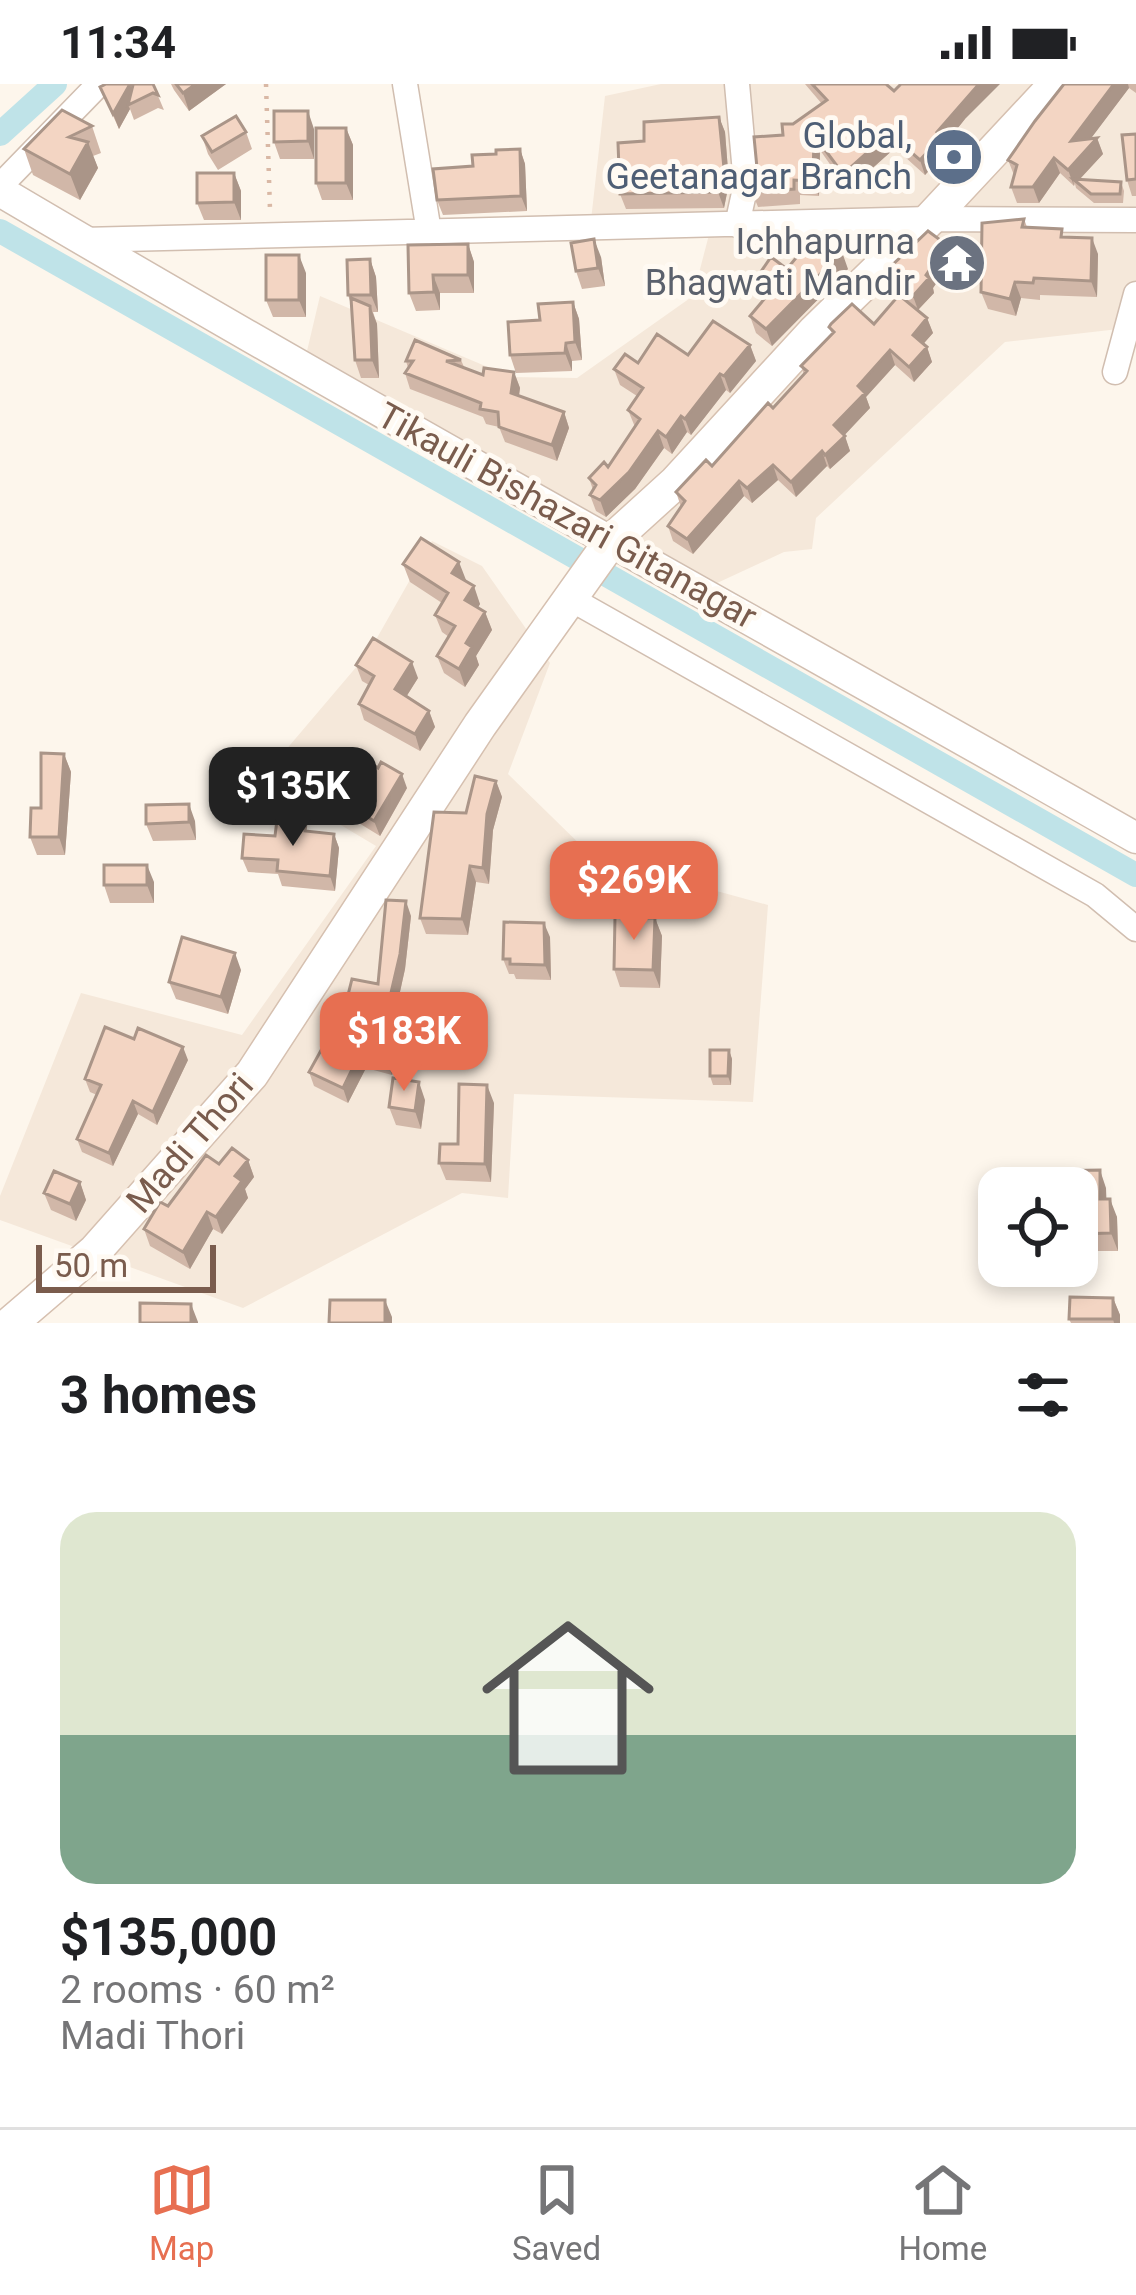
<!DOCTYPE html>
<meta charset="utf-8">
<style>
body{margin:0;font-family:Roboto,sans-serif;background:#f6f6f6;color:#202124;height:100vh;display:flex;flex-direction:column;font-size:45px;white-space:nowrap}
*{box-sizing:border-box;margin:0}
p{font-size:39px;color:#757577}
.icon{flex:none;width:66px;height:66px;fill:none;stroke:currentColor;stroke-width:2;stroke-linecap:round;stroke-linejoin:round}
.map{position:relative;height:1239px;overflow:hidden}
.panel{display:flex;flex-direction:column;background:#fff;flex:1}
.panel>*{flex:none}
.buttons{position:absolute;left:978px;top:1083px;display:grid;gap:24px}
.buttons a{display:grid;place-items:center;width:120px;height:120px;border-radius:24px;background:#fff;box-shadow:0 6px 18px #0003;font-size:60px}
.scale{position:absolute;left:36px;bottom:30px;width:180px;box-sizing:border-box;padding-left:12px;border:6px solid #7a5c4d;border-top:0;font-size:33px;line-height:42px;white-space:nowrap;color:#7a5c4d;-webkit-text-stroke:9px #fffaf3;paint-order:stroke}
.price{position:absolute;translate:-50% -102px;padding:0 27px;border-radius:24px;background:#e76f51;color:#fff;font-size:39px;line-height:78px;filter:drop-shadow(0 3px 6px #0008)}
.price::after{content:'';position:absolute;left:50%;top:72px;width:36px;height:27px;margin-left:-18px;background:inherit;clip-path:polygon(0 0,100% 0,50% 100%)}
.price.current{background:#222;color:#fff}
ul{padding:0;list-style:none}
li{display:grid;align-content:center;gap:24px;height:636px;padding:0 60px}
li span{display:grid;place-items:center;height:372px;border-radius:36px;color:#555}
li>.icon{margin-inline-start:auto}
span .icon{width:216px;height:216px;fill:#fffc;stroke-width:1}
li b{font-size:51px}
h2{display:flex;justify-content:space-between;align-items:center;height:144px;padding:0 60px;font-size:51px}
.status{display:flex;justify-content:space-between;align-items:center;height:84px;padding:0 60px;background:#fff;direction:ltr}
.status svg{height:33px;fill:currentColor}
.tab-bar{display:flex;justify-content:space-around;align-items:center;height:168px;border-top:3px solid #e0e0e0;background:#fff;font-size:33px;color:#757577}
.tab-bar a{display:grid;justify-items:center;gap:6px}
.tab-bar .current{color:#e76f51}
.map>svg:first-child{display:block}
.residential{fill:#f5e8da}
.lines{fill:none;stroke-linecap:round;stroke-linejoin:round}
.canal{stroke:#bfe3e8;stroke-width:24}
.minor-casing{stroke:#d1beb0;stroke-width:27}
.tertiary-casing{stroke:#d1beb0;stroke-width:33}
.secondary-casing{stroke:#d6c0b0;stroke-width:36}
.path{stroke:#d9b8a5;stroke-width:4.5;stroke-dasharray:3 9;stroke-linecap:butt}
.minor{stroke:#fff;stroke-width:24}
.tertiary{stroke:#fff;stroke-width:30}
.secondary{stroke:#fff;stroke-width:33}
.wall{fill:#d1b7a8}
.shaded-wall{fill:#aa9588}
.building{fill:#f3d5c3;stroke:#aa9588;stroke-width:3}
.labels{text-anchor:middle;dominant-baseline:central;stroke-width:10;stroke-linejoin:round;paint-order:stroke}
.service-label{font-size:36px;fill:#4e5e75;stroke:#fffaf3;text-anchor:end}
.worship-label{font-size:36px;fill:#5b616d;stroke:#fffaf3;text-anchor:end}
.street-label{font-size:36px;fill:#7a5c4d;stroke:#fffaf3}
</style>
<div class="status"><b>11:34</b><svg viewBox="0 0 49 12"><path d="M0 12V9h3v3zM5 12V6h3v6zM10 12V3h3v9zM15 12V0h3v12zM26 1h20v11H26zM47 4h2v5h-2z"/></svg></div>
<div class="map">
<svg width="1136" height="1239" viewBox="0 0 1136 1239">
<rect width="100%" height="100%" fill="#fdf6ec"/>
<path class="residential" d="M661 0H1136V243L1005 258 816 434 812 465 784 468 702 506 303 284 320 212 511 293 577 294 693 212 711 143 590 145 605 12Z
M432 457 482 482 550 579 508 690 593 773 768 821 753 1018 514 1010 508 1114 462 1109 243 1224 0 1136V1112L81 909 242 951 376 762 262 694 369 568Z"/>
<g class="lines">
<path class="canal" d="M0 50 55 0
M0 147 1136 791"/>
<defs>
<path id="minor" d="M405 0 429 148
M737 0 746 100 737 141
M0 102 99 0
M82 156 930 135 1136 136
M1115 288 1136 210
M571 515 1095 811 1136 845"/>
<path id="tertiary" d="M0 107C375 329 757 538 1136 754"/>
<path id="secondary" d="M11 1239 95 1167 252 990 480 641 611 457 676 398 815 247 930 135 1056 0"/>
</defs>
<use href="#minor" class="minor-casing"/>
<use href="#tertiary" class="tertiary-casing"/>
<use href="#secondary" class="secondary-casing"/>
<path class="path" d="M266 0 270 126"/>
<use href="#minor" class="minor"/>
<use href="#tertiary" class="tertiary"/>
<use href="#secondary" class="secondary"/>
</g>
<path class="wall" d="M106 0H153L164 26 158 24 134 36 130 25 119 45 100 3Z
M171 0H226L189 27 174 6Z
M805 0H886L894 7 965 35 945 60 947 67 925 91 895 64 848 106 820 66 819 112 800 111V120L758 123 752 108 783 51 793 40 822 20Z
M1064 0H1136V9L1129 4 1090 55 1097 54 1103 70 1080 95 1121 98 1124 107 1123 119H1094L1076 104 1075 100 1074 102 1060 89 1039 119H1017L1011 103 1014 91 1008 76Z
M719 33 725 48 729 99 724 124 626 125 620 110 644 57Z
M92 42 101 69 93 72 98 84 80 116 33 91 24 65Z
M346 44 353 61V116H322L316 99Z
M314 45V75H280L274 58Z
M246 48 252 65 218 86 208 70 202 52Z
M1136 50V112H1132L1127 96Z
M520 65 525 80 527 127 443 131 437 116 473 82 496 70Z
M234 89 241 107V136H204L197 119Z
M1024 135 1027 143 1065 153 1098 170 1097 213 1040 211V216L1021 214 1016 232 988 225 981 208Z
M468 160 474 178V209H440V226L416 227 409 209Z
M601 173 605 202 582 205 576 187Z
M370 175 376 193 378 228H373L377 240 379 294H361L355 276 351 220 348 211Z
M953 175 933 204 934 209 918 226 927 234 933 249 923 260 927 263 932 278 914 298 895 281 866 313 870 324 844 351 850 367 830 385 827 382 796 413 778 396 752 419 744 412 693 470 673 457 668 442 681 423 676 408 712 382 773 324 804 290 801 282 832 250 829 243 874 240 917 225 892 202 886 187Z
M787 185H848L772 262 756 249 750 232 770 208 766 206 760 189Z
M306 189V233H273L266 216Z
M573 218 579 235 582 276 572 277V287L516 289 510 271 540 236Z
M750 261 756 277 730 309 726 306 691 351 687 348 672 370 664 364 635 405 606 433 596 427 590 411 593 406 589 394 608 383 635 343 628 326 637 312 620 301 614 285 638 279Z
M461 276 464 283 483 291 514 288 520 304 519 312 564 328 569 344 557 377 505 358 499 343 486 340 483 333 410 305 405 289 408 284 406 277Z
M403 480 466 496 480 520 478 523 485 528 492 546 476 572 479 581 465 603 444 589 437 572 449 553 442 548 435 531 442 519 410 498Z
M356 581 418 594 406 613 429 627 435 643 420 667 364 636 359 620 369 601 362 597Z
M64 670 71 688 65 771H37L30 753 41 724Z
M496 697 502 713 493 746 489 800 476 798 468 851 426 850 420 834 466 729Z
M407 704 380 752 336 725 331 710Z
M195 737 196 756 153 757 146 740Z
M309 748 334 750 339 764 335 807 282 802 278 790 248 788 242 774 275 752Z
M154 798V819H110L104 801Z
M600 801 603 810 602 830 569 827 566 818Z
M411 832 405 885 392 945 401 961 392 991 366 984 348 1019 314 1002 309 988 378 900Z
M655 834 662 852 660 904 620 903 614 885Z
M550 853 551 896 516 895 514 890H509L503 875Z
M241 886 228 930 176 915 169 898Z
M729 966 732 975 731 1001H713L710 992Z
M188 976 157 1041 138 1030 113 1082 82 1068 77 1055 97 1011 90 1008 85 995Z
M425 1016 421 1045 396 1041 389 1023Z
M494 1019 491 1098 446 1096 439 1079Z
M248 1076 254 1093 245 1105 248 1114 222 1150 213 1145 190 1185 150 1162 144 1145 168 1122 219 1080Z
M80 1098 86 1116 76 1137 51 1126 44 1109Z
M1106 1104V1115L1117 1133 1118 1167H1084L1077 1150Z
M1113 1214 1120 1231V1239H1071L1069 1235Z"/>
<path class="shaded-wall" d="M130 0 135 15 128 21 130 25 119 45 113 30Z
M196 0H226L189 27 183 9Z
M979 0H1000L965 35 945 60 947 67 925 91 920 76 937 48Z
M1114 0H1128L1129 4 1077 73 1071 57Z
M308 27 314 45V75L308 57Z
M719 33 725 48 729 99 724 124 718 108Z
M346 44 353 61V116L346 99Z
M889 49 895 64 848 106 843 90Z
M814 51 820 66 819 112 813 97Z
M1097 54 1103 70 1077 98 1073 95 1074 102 1068 86Z
M88 58 98 84 80 116 70 90Z
M520 65 525 80 527 127 521 112Z
M1054 74 1060 89 1039 119 1033 103Z
M234 89 241 107V136L234 118Z
M1092 154 1098 170 1097 213 1091 197Z
M594 155 601 173 605 202 598 184Z
M468 160 474 178V209L468 191Z
M947 161 953 175 933 204 934 209 918 226 913 212Z
M842 168 848 185 772 262 766 245Z
M299 171 306 189V233L299 216Z
M370 175 376 193 378 228 371 211Z
M433 191 440 209V226L434 208Z
M1015 198 1021 214 1016 232 1010 215Z
M573 218 579 235 582 276 575 258Z
M370 222 377 240 379 294 372 276Z
M927 234 933 249 918 266 913 251Z
M566 259 572 277V287L565 269Z
M750 261 756 277 730 309 724 292Z
M927 263 932 278 914 298 909 283Z
M890 266 895 281 866 313 870 324 840 356 834 341 858 302Z
M514 288 520 304 517 324 511 309Z
M720 290 726 306 691 351 685 335Z
M564 328 569 344 557 377 552 361Z
M681 332 687 348 672 370 666 353Z
M658 347 664 364 635 405 606 433 600 416Z
M845 352 850 367 830 385 825 371Z
M822 367 827 382 796 413 791 398Z
M773 381 778 396 752 419 747 404Z
M739 397 744 412 693 470 687 455Z
M459 478 466 496 459 507 452 489Z
M474 502 480 520 472 534 465 516Z
M485 528 492 546 476 572 479 581 465 603 459 585 466 559Z
M412 578 418 594 401 621 395 605Z
M429 627 435 643 420 667 415 650Z
M64 670 71 688 65 771 59 753Z
M402 690 407 704 380 752 374 737Z
M496 697 502 713 493 746 489 800 483 784 487 730Z
M189 720 195 737 196 756 189 738Z
M334 750 339 764 335 807 330 792Z
M147 781 154 798V819L147 801Z
M470 782 476 798 468 851 462 835Z
M600 801 603 810 602 830 598 821Z
M406 817 411 832 405 885 389 957 383 943Z
M655 834 662 852 660 904 653 886Z
M544 839 550 853 551 896 545 881Z
M235 869 241 886 228 930 221 913Z
M395 946 401 961 392 991 386 976Z
M183 963 188 976 157 1041 153 1028Z
M729 966 732 975 731 1001 728 992Z
M360 969 366 984 348 1019 343 1004Z
M419 998 425 1016 421 1045 415 1027Z
M487 1001 494 1019 491 1098 485 1080Z
M133 1017 138 1030 113 1082 109 1069Z
M248 1076 254 1093 245 1105 248 1114 222 1150 216 1133 235 1092Z
M1100 1086 1106 1104 1107 1133 1100 1115Z
M80 1098 86 1116 76 1137 70 1120Z
M1110 1115 1117 1133 1118 1167 1111 1149Z
M207 1128 213 1145 190 1185 183 1168Z
M1113 1214 1120 1231V1239H1114L1113 1235Z
M385 1216 392 1233V1239H385Z
M191 1220 198 1238V1239H191Z"/>
<path class="building" d="M106 0H153L158 11 153 9 128 21 133 1 130 0 113 30 100 3Z
M176 0H196L183 9Z
M812 0H886L894 7 901 0H979L937 48 942 52 920 76 889 49 843 90 814 51 813 97 794 96V105L752 108 757 84 754 53 783 51 782 40H793L827 16Z
M1064 0H1114L1071 57 1097 54 1068 86 1054 74 1033 103H1011L1017 81 1008 76 1035 37Z
M62 26 92 42 69 53 88 58 70 90 24 65Z
M274 27H308V57L274 58Z
M236 32 246 48 212 68 202 52Z
M719 33 724 84 718 108 620 110 618 59 644 57V38Z
M316 44H346V99H316Z
M1136 50V95L1127 96 1122 51Z
M520 65 521 112 437 116 433 85 473 82 472 71 496 70V66Z
M197 89H234V118L197 119Z
M1073 95 1121 98 1120 110H1091Z
M1024 135 1022 143 1062 145 1061 153 1092 154 1091 197 1034 194 1033 199 1015 198 1010 215 981 208 982 139Z
M928 147 947 161 926 191 929 194 913 212 886 187Z
M817 148 842 168 766 245 750 232 776 201 760 189 771 173 787 185Z
M594 155 598 184 576 187 571 159Z
M468 160V191H433L434 208 409 209 408 161Z
M266 171H299V216H266Z
M370 175 371 211H348L347 176Z
M899 211 927 234 913 251 927 263 909 283 890 266 858 302 865 309 834 341 845 352 825 371 822 367 791 398 773 381 747 404 739 397 687 455 668 442 685 417 676 408 706 376 712 382 768 319 773 324 807 287 801 282 834 248 829 243 831 240 852 220 874 240Z
M351 214 370 222 372 276H355Z
M573 218 575 258 566 259 565 269 510 271 508 238 540 236 538 220Z
M713 237 750 261 724 292 720 290 685 335 681 332 666 353 658 347 629 388 600 416 590 411 596 401 589 394 604 378 608 383 640 335 628 326 643 304 614 285 625 270 638 279 657 250 688 271Z
M415 256 461 276 446 277 483 291 484 284 514 288 511 309 564 328 552 361 499 343 498 328 480 325 481 319 405 289 413 277H406Z
M421 454 459 478 452 489 474 502 465 516 485 528 466 559 472 563 459 585 437 572 455 542 435 531 448 509 403 480Z
M373 554 412 578 395 605 429 627 415 650 359 620 374 592 356 581Z
M41 669 64 670 59 753H30L31 724H41Z
M357 670 378 684 381 678 402 690 374 737 331 710Z
M475 692 496 697 487 730 483 784 470 782 462 835 420 834 434 728 466 729Z
M189 720V738L146 740V721Z
M277 736 306 739 305 747 334 750 330 792 277 787 278 776 242 774 244 750 275 752Z
M104 781H147V801H104Z
M568 798 600 801 598 821 566 818Z
M386 816 406 817 400 870 383 943 395 946 386 976 360 969 343 1004 309 988 345 923 352 895 378 900Z
M615 833 655 834 653 886 614 885Z
M504 838 544 839 545 881 510 880V875H503Z
M182 853 235 869 221 913 169 898Z
M105 943 134 955 138 944 183 963 153 1028 133 1017 109 1069 77 1055 101 1001 85 995Z
M710 966H729L728 992H710Z
M393 994 419 998 415 1027 389 1023Z
M459 1000 487 1001 485 1080 439 1079 440 1060H458Z
M232 1064 248 1076 235 1092 242 1097 216 1133 207 1128 183 1168 144 1145 160 1118 168 1122 206 1071 219 1080Z
M1100 1086V1115H1110L1111 1149 1077 1150V1104H1048L1047 1087Z
M54 1087 80 1098 70 1120 44 1109Z
M1070 1213 1113 1214V1235H1069Z
M330 1216H385V1239H329Z
M140 1219 191 1220V1239H140Z"/>
<defs>
<symbol id="bank-disc" viewBox="-11 -11 22 22"><circle r="9.5" fill="#5c6f8a" stroke="#fffaf3"/><path d="M-6-4H6V4H-6ZM0-2.3a2.3 2.3 0 1 0 0 4.6a2.3 2.3 0 1 0 0-4.6Z" fill="#fff"/></symbol>
<symbol id="temple-disc" viewBox="-11 -11 22 22"><circle r="9.5" fill="#6b7280" stroke="#fffaf3"/><path d="M0-6L5-2H3V0L6.5 2.5H4V6H1.5V3h-3V6H-4V2.5H-6.5L-3 0V-2H-5Z" fill="#fff"/></symbol>
</defs>
<g fill-rule="evenodd">
<use href="#bank-disc" x="921" y="40" width="66" height="66"/>
<use href="#temple-disc" x="924" y="146" width="66" height="66"/>
</g>
<g class="labels">
<g class="service-label">
<text x="912" y="52">Global,<tspan x="912" dy="41">Geetanagar Branch</tspan></text>
</g>
<g class="worship-label">
<text x="915" y="158">Ichhapurna<tspan x="915" dy="41">Bhagwati Mandir</tspan></text>
</g>
<g class="street-label">
<text transform="translate(567 432) rotate(29)">Tikauli Bishazari Gitanagar</text>
<text transform="translate(190 1059) rotate(-49)">Madi Thori</text>
</g>
</g>
</svg>
<div class="buttons">
<a><svg class="icon" aria-label="locate" viewBox="0 0 24 24"><circle cx="12" cy="12" r="6"/><path d="M12 2v4M12 18v4M2 12h4M18 12h4"/></svg></a>
</div>
<div class="scale">50 m</div>
<b class="price current" style="left:293px;top:765px">$135K</b>
<b class="price" style="left:634px;top:859px">$269K</b>
<b class="price" style="left:404px;top:1010px">$183K</b>
</div>
<section class="panel">
<h2>3 homes<svg class="icon" aria-label="filters" viewBox="0 0 24 24"><path d="M4 7h16M4 17h16"/><circle cx="9" cy="7" r="2"/><circle cx="15" cy="17" r="2"/></svg></h2>
<ul>
<li><span style="background:linear-gradient(#dfe7d0 60%,#7fa58c 0)"><svg class="icon" aria-label="home" viewBox="0 0 24 24"><path d="M3 11l9-7 9 7M6 9v11h12V9"/></svg></span><div><b>$135,000</b><p>2 rooms · 60 m²</p><p>Madi Thori</p></div></li>
</ul>
</section>
<nav class="tab-bar">
<a class="current"><svg class="icon" aria-label="map" viewBox="0 0 24 24"><path d="M3 6l6-2 6 2 6-2v14l-6 2-6-2-6 2zM9 4v14M15 6v14"/></svg>Map</a>
<a><svg class="icon" aria-label="saved" viewBox="0 0 24 24"><path d="M7 4h10v16l-5-4-5 4z"/></svg>Saved</a>
<a><svg class="icon" aria-label="home" viewBox="0 0 24 24"><path d="M3 11l9-7 9 7M6 9v11h12V9"/></svg>Home</a>
</nav>
